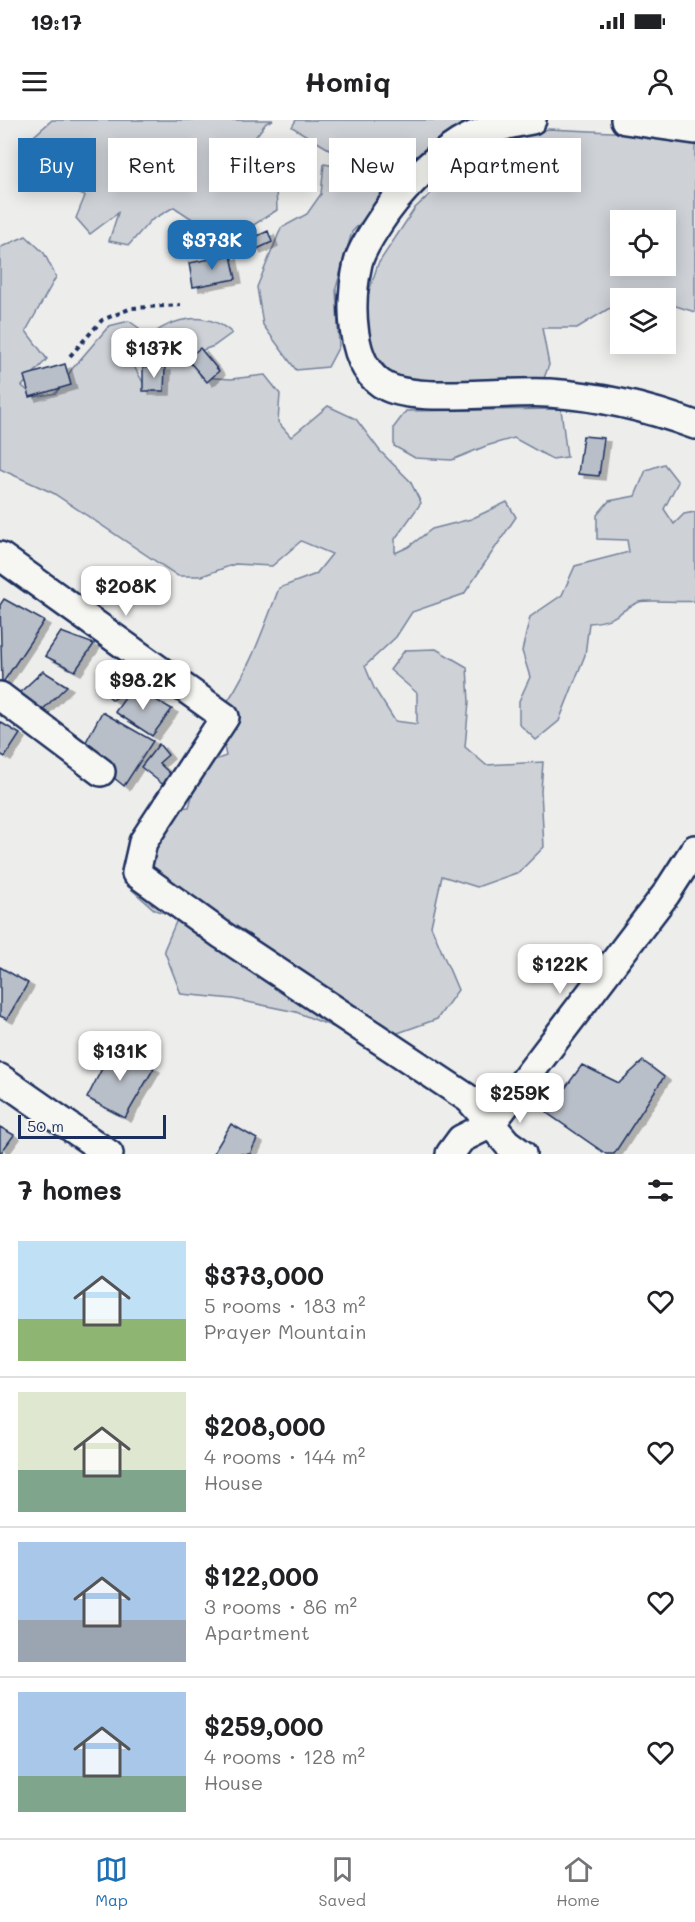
<!DOCTYPE html>
<meta charset="utf-8">
<style>
body{margin:0;font-family:Mali,sans-serif;background:#f2f2f2;color:#202124;height:100vh;display:flex;flex-direction:column;font-size:22px;white-space:nowrap}
*{box-sizing:border-box;margin:0}
p{font-size:20px;color:#757577}
.icon{flex:none;width:33px;height:33px;fill:none;stroke:currentColor;stroke-width:2;stroke-linecap:round;stroke-linejoin:round}
.map{position:relative;height:1034px;overflow:hidden}
.sheet{display:flex;flex-direction:column;background:#fff;flex:1}
.sheet>*{flex:none}
.banner{position:absolute;left:18px;top:18px;width:660px;height:54px;display:flex;gap:12px}
.tools{position:absolute;left:610px;top:90px;display:grid;gap:12px}
.tools a{display:grid;place-items:center;width:66px;height:66px;border-radius:0px;background:#fff;box-shadow:0 3px 15px #0003;font-size:30px}
.scale{position:absolute;left:18px;bottom:15px;width:148px;box-sizing:border-box;padding-left:6px;border:3px solid #1b2f5e;border-top:0;font-size:16px;line-height:21px;white-space:nowrap;color:#1b2f5e;-webkit-text-stroke:4px #f6f6f2;paint-order:stroke}
.price{position:absolute;translate:-50% -51px;padding:0 14px;border-radius:12px;background:#fff;color:#222;font-size:20px;line-height:39px;filter:drop-shadow(0 2px 3px #0008)}
.price::after{content:'';position:absolute;left:50%;top:36px;width:18px;height:14px;margin-left:-9px;background:inherit;clip-path:polygon(0 0,100% 0,50% 100%)}
.price.on{background:#1f6fb2;color:#fff}
ul{padding:0;list-style:none}
li{display:flex;align-items:center;gap:18px;height:150px;padding:0 18px}
li+li{border-top:2px solid #e0e0e0}
li span{display:grid;place-items:center;flex:none;width:168px;height:120px;border-radius:0px;color:#555}
li>.icon{margin-inline-start:auto}
span .icon{width:72px;height:72px;fill:#fffc;stroke-width:1}
li b{font-size:26px}
h2{display:flex;justify-content:space-between;align-items:center;height:72px;padding:0 18px;font-size:26px}
.tag{padding:0 21px;border-radius:0px;background:#fff;box-shadow:0 3px 15px #0003;font-size:21px;line-height:54px}
.tag.on{background:#1f6fb2;color:#fff}
.status{display:flex;justify-content:space-between;align-items:center;height:42px;padding:0 30px;background:#fff;direction:ltr}
.status svg{height:16px;fill:currentColor}
header{display:flex;justify-content:space-between;align-items:center;height:78px;padding:0 18px;background:#fff;font-size:27px;font-weight:800}
.tab-bar{display:flex;justify-content:space-around;align-items:center;height:84px;border-top:2px solid #e0e0e0;background:#fff;font-size:16px;color:#757577}
.tab-bar a{display:grid;justify-items:center;gap:3px}
.tab-bar .on{color:#1f6fb2}
.map>svg:first-child{display:block}
.green{fill:#ced2d7;stroke:#74809a;stroke-width:1.5;fill-rule:evenodd}
.building{fill:#b9bfc8;stroke:#1b2f5e;stroke-width:1.5;filter:url(#shadow)}
.lines{fill:none;stroke-linecap:round;stroke-linejoin:round}
.minor-casing{stroke:#1b2f5e;stroke-width:32}
.path{stroke:#1b2f5e;stroke-width:4;stroke-dasharray:4.5 4.5;stroke-linecap:butt}
.minor{stroke:#f6f6f2;stroke-width:27}
</style>
<div class="status"><b>19:17</b><svg viewBox="0 0 49 12"><path d="M0 12V9h3v3zM5 12V6h3v6zM10 12V3h3v9zM15 12V0h3v12zM26 1h20v11H26zM47 4h2v5h-2z"/></svg></div>
<header><svg class="icon" aria-label="menu" viewBox="0 0 24 24"><path d="M4 6h16M4 12h16M4 18h16"/></svg>Homiq<svg class="icon" aria-label="person" viewBox="0 0 24 24"><circle cx="12" cy="8" r="4"/><path d="M4 21q1-7 8-7t8 7"/></svg></header>
<div class="map">
<svg width="695" height="1034" viewBox="0 0 695 1034">
<defs>
<filter id="shadow"><feDropShadow dx="6" dy="4" stdDeviation="0" flood-color="#0004"/></filter>
</defs>
<rect width="100%" height="100%" fill="#edeeec"/>
<filter id="ink" filterUnits="userSpaceOnUse"><feTurbulence type="fractalNoise" baseFrequency=".0167" numOctaves="2"/><feDisplacementMap in="SourceGraphic" scale="12" xChannelSelector="R" yChannelSelector="G"/><feConvolveMatrix kernelMatrix="1 2 1 2 8 2 1 2 1" color-interpolation-filters="sRGB"/></filter>
<g filter="url(#ink)">
<path class="green" d="M52 0H273L266 3 254 19 275 46 277 90 252 106 215 114 174 87 150 101 129 125 109 121 118 93 90 114 76 98 85 76 27 54 34 16Z
M296 0H492L394 68 292 7Z
M548 9 654 14 695 22V192L666 183V178H621V186L608 189 577 208H542L549 245 544 258 489 267 395 258 364 222V186L378 144 415 88 476 32ZM621 100H666V146H621Z
M324 44C347 47 363 58 381 70L379 83 352 112 336 168 339 226 328 247 296 250 263 205 257 167 281 108 307 94 321 74Z
M26 116 44 133 56 157 26 211 47 239 22 266 35 277 56 273 72 249 109 206 129 201 139 208 135 248 145 266 160 256 150 216C175 196 208 191 232 213L214 226 192 234 201 257 231 259 265 255 280 274 278 302 291 317 328 286 356 299 380 331 410 361 421 383 395 419V433L408 427 432 409 471 399 507 382 516 397 464 474 412 492 396 517 365 546 374 568 395 601 417 604V573L390 550 405 530 436 529 467 547 469 582 465 627 486 645 543 642 541 671 544 727 519 752 477 767 442 756 431 806 458 870 437 899 398 913 353 915 296 892 233 879 181 874 164 830 178 797 155 790 123 762 129 719 160 689 189 687 201 645 226 636 218 595C247 557 262 513 279 468L316 454 332 434 301 421 272 446 235 444 202 456H178L53 373 0 349V130L1 127Z
M561 289 567 337 552 339 514 318 486 326 452 340 415 338 394 326V307L406 291Z
M664 344 678 362 664 389 674 404 684 394 695 392V481C682 483 647 479 639 482 615 492 621 500 589 503L585 535 559 601 536 620 519 604V581L530 557 522 531 530 497 562 475 575 446 629 432 627 420 597 419V395L609 381 635 376 646 350Z"/>
<path class="building" d="M268 111 272 122 255 130 251 119Z
M231 135 236 159 193 167 189 143Z
M200 228 219 251 207 262 187 239Z
M65 244 71 265 30 277 24 256Z
M143 247H165L164 271H143Z
M583 316 604 318 599 356 578 354Z
M4 479 44 501 2 564 0 485Z
M61 512 94 524 75 551 45 536Z
M114 542 135 558 113 580 101 570Z
M43 551 67 566 36 596 14 578Z
M133 567 172 589 152 616 115 592Z
M102 592 153 621 124 666 81 631Z
M0 602 20 614 5 637 0 634Z
M159 624 168 635 159 643 178 661 171 671 141 647Z
M0 847 28 863 7 899 0 896Z
M113 927 154 948 125 998 87 978Z
M643 941 664 957 614 1034H606L547 993 582 945 619 963Z
M231 1004 257 1019 250 1034H213Z
M0 1007 14 1015 0 1034Z"/>
<g class="lines">
<defs>
<path id="minor" d="M532 0C509 4 479 10 459 23 429 42 398 73 379 103 372 114 361 130 358 143 350 179 347 248 387 267 421 283 508 270 549 273 598 276 649 288 695 305
M625 0 695 10
M0 436 225 597 143 722 136 753 222 815 469 979 491 1004 461 1019 450 1034
M0 576 101 652
M0 958 109 1034
M522 1034 507 1023 491 1004 666 774 695 729"/>
</defs>
<use href="#minor" class="minor-casing"/>
<path class="path" d="M70 236 102 200 132 188 181 185"/>
<use href="#minor" class="minor"/>
</g>
</g>
</svg>
<div class="tools">
<a><svg class="icon" aria-label="locate" viewBox="0 0 24 24"><circle cx="12" cy="12" r="6"/><path d="M12 2v4M12 18v4M2 12h4M18 12h4"/></svg></a>
<a><svg class="icon" aria-label="layers" viewBox="0 0 24 24"><path d="M12 4l9 5-9 5-9-5zM3 14l9 5 9-5"/></svg></a>
</div>
<div class="scale">50 m</div>
<b class="price on" style="left:212px;top:151px">$373K</b>
<b class="price" style="left:154px;top:259px">$137K</b>
<b class="price" style="left:126px;top:497px">$208K</b>
<b class="price" style="left:143px;top:591px">$98.2K</b>
<b class="price" style="left:560px;top:875px">$122K</b>
<b class="price" style="left:120px;top:962px">$131K</b>
<b class="price" style="left:520px;top:1004px">$259K</b>
<div class="banner">
<a class="tag on">Buy</a>
<a class="tag">Rent</a>
<a class="tag">Filters</a>
<a class="tag">New</a>
<a class="tag">Apartment</a>
</div>
</div>
<section class="sheet">
<h2>7 homes<svg class="icon" aria-label="filters" viewBox="0 0 24 24"><path d="M4 7h16M4 17h16"/><circle cx="9" cy="7" r="2"/><circle cx="15" cy="17" r="2"/></svg></h2>
<ul>
<li><span style="background:linear-gradient(#bfe0f5 65%,#8fb573 0)"><svg class="icon" aria-label="home" viewBox="0 0 24 24"><path d="M3 11l9-7 9 7M6 9v11h12V9"/></svg></span><div><b>$373,000</b><p>5 rooms · 183 m²</p><p>Prayer Mountain</p></div><svg class="icon" aria-label="heart" viewBox="0 0 24 24"><path d="M12 20l-8-8c-3-5 5-10 8-4 3-6 11-1 8 4z"/></svg></li>
<li><span style="background:linear-gradient(#dfe7d0 65%,#7fa58c 0)"><svg class="icon" aria-label="home" viewBox="0 0 24 24"><path d="M3 11l9-7 9 7M6 9v11h12V9"/></svg></span><div><b>$208,000</b><p>4 rooms · 144 m²</p><p>House</p></div><svg class="icon" aria-label="heart" viewBox="0 0 24 24"><path d="M12 20l-8-8c-3-5 5-10 8-4 3-6 11-1 8 4z"/></svg></li>
<li><span style="background:linear-gradient(#a9c7e8 65%,#9aa5b1 0)"><svg class="icon" aria-label="home" viewBox="0 0 24 24"><path d="M3 11l9-7 9 7M6 9v11h12V9"/></svg></span><div><b>$122,000</b><p>3 rooms · 86 m²</p><p>Apartment</p></div><svg class="icon" aria-label="heart" viewBox="0 0 24 24"><path d="M12 20l-8-8c-3-5 5-10 8-4 3-6 11-1 8 4z"/></svg></li>
<li><span style="background:linear-gradient(#a9c7e8 70%,#7fa58c 0)"><svg class="icon" aria-label="home" viewBox="0 0 24 24"><path d="M3 11l9-7 9 7M6 9v11h12V9"/></svg></span><div><b>$259,000</b><p>4 rooms · 128 m²</p><p>House</p></div><svg class="icon" aria-label="heart" viewBox="0 0 24 24"><path d="M12 20l-8-8c-3-5 5-10 8-4 3-6 11-1 8 4z"/></svg></li>
</ul>
</section>
<nav class="tab-bar">
<a class="on"><svg class="icon" aria-label="map" viewBox="0 0 24 24"><path d="M3 6l6-2 6 2 6-2v14l-6 2-6-2-6 2zM9 4v14M15 6v14"/></svg>Map</a>
<a><svg class="icon" aria-label="saved" viewBox="0 0 24 24"><path d="M7 4h10v16l-5-4-5 4z"/></svg>Saved</a>
<a><svg class="icon" aria-label="home" viewBox="0 0 24 24"><path d="M3 11l9-7 9 7M6 9v11h12V9"/></svg>Home</a>
</nav>
